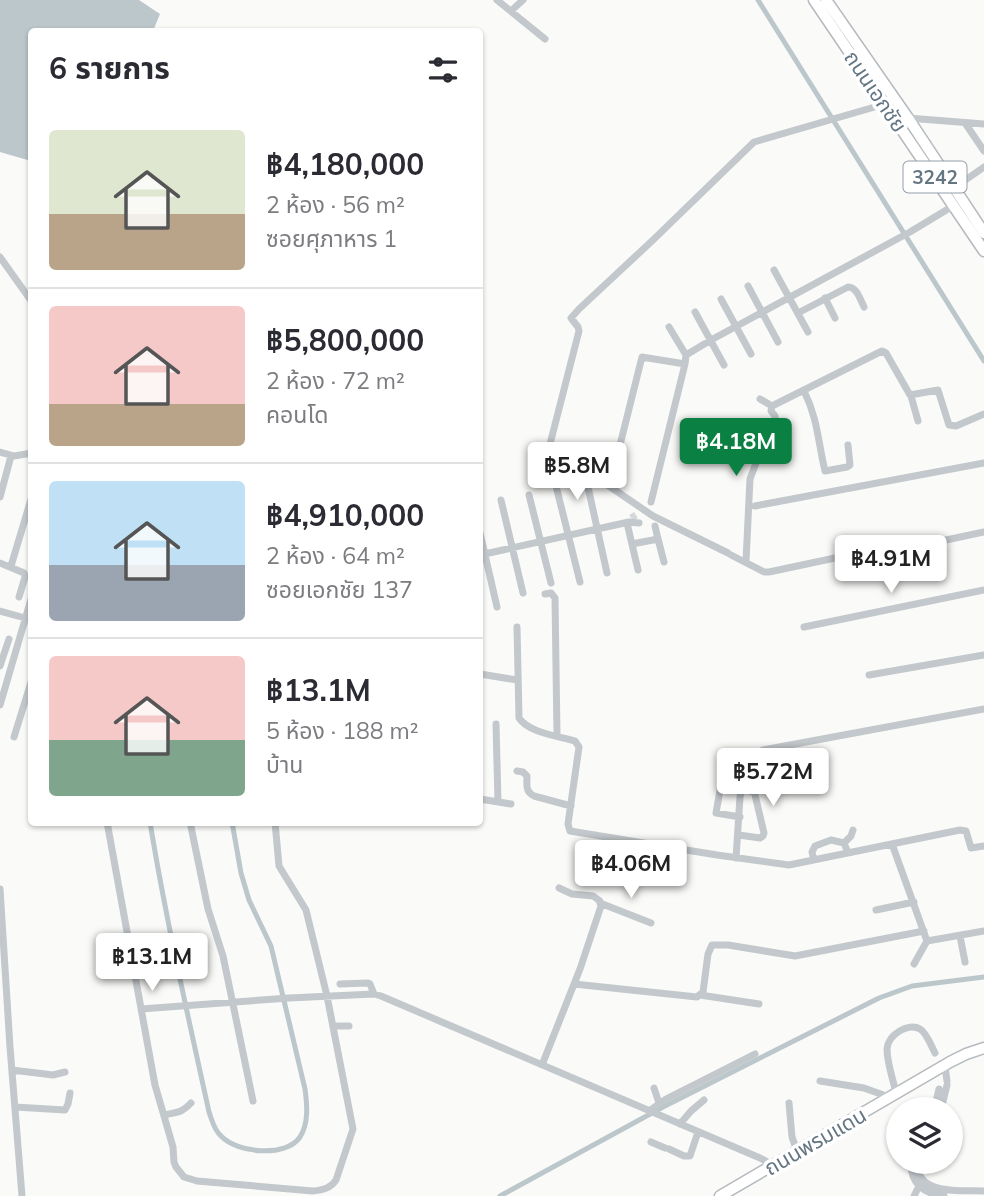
<!DOCTYPE html>
<html lang="th">
<meta charset="utf-8">
<style>
body{margin:0;font-family:Mulish,"Noto Sans Thai",sans-serif;background:#f7f7f7;color:#2b2b33;height:100vh;display:flex;flex-direction:column;font-size:26px;white-space:nowrap}
*{box-sizing:border-box;margin:0}
p{font-size:23px;color:#7c7c81}
.icon{flex:none;width:38px;height:38px;fill:none;stroke:currentColor;stroke-width:2;stroke-linecap:round;stroke-linejoin:round}
.map{position:relative;flex:1;overflow:hidden}
.details{position:absolute;left:28px;top:28px;width:455px;height:798px;display:flex;flex-direction:column;background:#fff;border-radius:7px;box-shadow:0 2px 5px #0004}
.details>*{flex:none}
.controls{position:absolute;left:886px;top:1097px;display:grid;gap:14px}
.controls a{display:grid;place-items:center;width:77px;height:77px;border-radius:50%;background:#fff;box-shadow:0 2px 5px #0004;font-size:35px}
.price{position:absolute;translate:-50% -60px;padding:0 16px;border-radius:7px;background:#fff;color:#222;font-size:23px;line-height:46px;filter:drop-shadow(0 2px 4px #0008)}
.price::after{content:'';position:absolute;left:50%;top:42px;width:21px;height:16px;margin-left:-10px;background:inherit;clip-path:polygon(0 0,100% 0,50% 100%)}
.price.active{background:#0b8043;color:#fff}
ul{padding:0;list-style:none}
li{display:flex;align-items:center;gap:21px;height:175px;padding:0 21px}
li+li{border-top:2px solid #e1e1e2}
li span{display:grid;place-items:center;flex:none;width:196px;height:140px;border-radius:7px;color:#555}
li>.icon{margin-inline-start:auto}
span .icon{width:84px;height:84px;fill:#fffc;stroke-width:1}
li b{font-size:30px}
h2{display:flex;justify-content:space-between;align-items:center;height:84px;padding:0 21px;font-size:30px}
.map>svg:first-child{display:block}
.water{fill:#bbc7cb}
.lines{fill:none;stroke-linecap:round;stroke-linejoin:round}
.canal{stroke:#bbc7cb;stroke-width:5}
.minor-tunnel{stroke:#d5d9db;stroke-width:7;stroke-dasharray:7 3.5;stroke-linecap:butt}
.major-casing{stroke:#b5babe;stroke-width:13}
.minor{stroke:#c3c8cc;stroke-width:7}
.major{stroke:#fff;stroke-width:10}
.labels{text-anchor:middle;dominant-baseline:central;stroke-width:7;stroke-linejoin:round;paint-order:stroke}
.shield{fill:#fff;stroke:#939fa8;stroke-width:2}
.shield-label{font-size:19px;font-weight:bold;fill:#657683}
.street-label{font-size:21px;fill:#657683;stroke:#fff}
</style>
<div class="map">
<svg width="984" height="1196" viewBox="0 0 984 1196">
<rect width="100%" height="100%" fill="#fafaf8"/>
<path class="water" d="M0 0H139L160 14 153 31 32 32 31 161 0 152Z"/>
<g class="lines">
<path class="canal" d="M758 0 984 361
M150 822C166 920 188 1016 209 1112 212 1120 214 1130 221 1136 237 1153 286 1158 300 1137 309 1123 307 1104 305 1089L271 946 249 900 241 873 232 822
M500 1196 663 1107 879 998 912 986 984 977"/>
<path class="minor-tunnel" d="M631 518 636 515"/>
<defs>
<path id="major" d="M814 0 984 251
M826 0 908 118 984 233
M720 1196 950 1062 966 1054 984 1048"/>
</defs>
<use href="#major" class="major-casing"/>
<path class="minor" d="M497 0 545 39
M511 11 523 0
M908 118 984 124
M965 123 984 151
M954 188 984 167
M0 257 32 302
M774 270 808 332
M748 286 778 342
M825 298 835 318
M721 299 751 354
M695 312 724 365
M798 313 848 287C857 287 860 299 864 307
M669 327 686 355
M685 364 686 355 711 340 910 232 953 206
M804 391C818 419 818 442 825 471L847 467 850 465 848 445
M911 396 918 421
M760 399 772 406
M772 406 882 351 886 353 910 395 938 390 949 425 956 426 984 414
M550 444 579 331 578 327 571 318 579 309 653 240 754 142 885 104
M0 452 14 456 32 453
M584 469 653 516 728 553
M584 469 607 573
M612 477 642 357 685 364 651 502
M556 486 580 582
M529 495 551 583
M0 497 11 456
M501 500 523 593
M755 506 984 463
M627 523 638 570
M655 526 658 539
M480 533 497 607
M632 544 658 539 664 562
M480 555 597 529 629 522 639 523
M731 555 764 572H769L882 548 913 542 946 540 984 532
M746 561 750 479 756 463 775 422V416L771 411 772 406
M0 563 24 573 25 577 19 597
M11 566 32 496
M545 594 551 593 555 598 557 735
M0 611 25 618
M517 627 519 718C529 733 559 736 575 741L579 747 568 824 570 831 717 855 789 865 960 830 966 831 971 848 984 846
M804 627 984 590
M0 666 9 639
M480 674 517 680
M869 675 984 655
M0 705 32 596
M496 724 498 802
M14 737 32 679
M763 750 984 709
M517 771 523 772 527 776C527 785 525 791 534 796L571 806
M721 785 716 813 740 817
M480 799 511 804
M107 822 155 1085 173 1147 174 1162 176 1167 184 1177 197 1181 313 1191C323 1190 331 1188 336 1180L353 1129 327 996 306 910 279 866 275 822
M190 822 208 909 223 956 253 1101
M844 843 851 836 853 830
M892 844 927 941
M736 858 740 797 741 792 745 790 754 792 755 795 764 833 763 836 760 838 739 835
M814 860 812 852 815 846 831 840 844 843 848 853
M0 889 10 1047 22 1196
M600 903 651 923
M876 910 914 902
M960 936 965 962
M927 941 984 931
M914 964 927 941
M340 984 368 983 370 984 374 994
M574 984 697 997 703 992 708 954 712 945H728L795 956 924 931
M700 995 759 1004
M141 1009 289 998 374 994 381 996 760 1158 773 1165
M333 1026H349
M542 1065 580 969 601 906 600 901 593 896 572 894 559 888
M945 1066 947 1081
M12 1070 53 1075 65 1072
M820 1081 864 1088 889 1097
M654 1088 659 1103
M896 1093C893 1079 887 1063 887 1049 888 1035 908 1022 920 1029 927 1033 931 1046 935 1053
M789 1103 792 1137 797 1151
M15 1107 65 1110 68 1104 70 1093
M934 1110 939 1089
M941 1110 947 1085
M649 1111 666 1099 755 1054
M164 1115C177 1112 182 1113 191 1103
M680 1124 691 1111 704 1100
M651 1142 665 1148
M669 1149 684 1156H690L698 1132
M911 1162C910 1183 924 1194 944 1196
M917 1162C916 1196 961 1190 984 1191
M914 1196 919 1186"/>
<use href="#major" class="major"/>
</g>
<g class="labels">
<rect class="shield" x="903.5" y="161.5" width="63" height="31" rx="5"/>
<g class="shield-label">
<text x="935" y="177">3242</text>
</g>
<g class="street-label">
<text transform="translate(876 91) rotate(56)">ถนนเอกชัย</text>
<text transform="translate(815 1141) rotate(-30)">ถนนพรมแดน</text>
</g>
</g>
</svg>
<div class="controls">
<a><svg class="icon" aria-label="layers" viewBox="0 0 24 24"><path d="M12 4l9 5-9 5-9-5zM3 14l9 5 9-5"/></svg></a>
</div>
<b class="price active" style="left:736px;top:478px">฿4.18M</b>
<b class="price" style="left:577px;top:502px">฿5.8M</b>
<b class="price" style="left:891px;top:595px">฿4.91M</b>
<b class="price" style="left:773px;top:808px">฿5.72M</b>
<b class="price" style="left:631px;top:900px">฿4.06M</b>
<b class="price" style="left:152px;top:993px">฿13.1M</b>
<section class="details">
<h2>6 รายการ<svg class="icon" aria-label="filters" viewBox="0 0 24 24"><path d="M4 7h16M4 17h16"/><circle cx="9" cy="7" r="2"/><circle cx="15" cy="17" r="2"/></svg></h2>
<ul>
<li><span style="background:linear-gradient(#dfe7d0 60%,#b9a48a 0)"><svg class="icon" aria-label="home" viewBox="0 0 24 24"><path d="M3 11l9-7 9 7M6 9v11h12V9"/></svg></span><div><b>฿4,180,000</b><p>2 ห้อง · 56 m²</p><p>ซอยศุภาหาร 1</p></div></li>
<li><span style="background:linear-gradient(#f6c9c9 70%,#b9a48a 0)"><svg class="icon" aria-label="home" viewBox="0 0 24 24"><path d="M3 11l9-7 9 7M6 9v11h12V9"/></svg></span><div><b>฿5,800,000</b><p>2 ห้อง · 72 m²</p><p>คอนโด</p></div></li>
<li><span style="background:linear-gradient(#bfe0f5 60%,#9aa5b1 0)"><svg class="icon" aria-label="home" viewBox="0 0 24 24"><path d="M3 11l9-7 9 7M6 9v11h12V9"/></svg></span><div><b>฿4,910,000</b><p>2 ห้อง · 64 m²</p><p>ซอยเอกชัย 137</p></div></li>
<li><span style="background:linear-gradient(#f6c9c9 60%,#7fa58c 0)"><svg class="icon" aria-label="home" viewBox="0 0 24 24"><path d="M3 11l9-7 9 7M6 9v11h12V9"/></svg></span><div><b>฿13.1M</b><p>5 ห้อง · 188 m²</p><p>บ้าน</p></div></li>
</ul>
</section>
</div>
